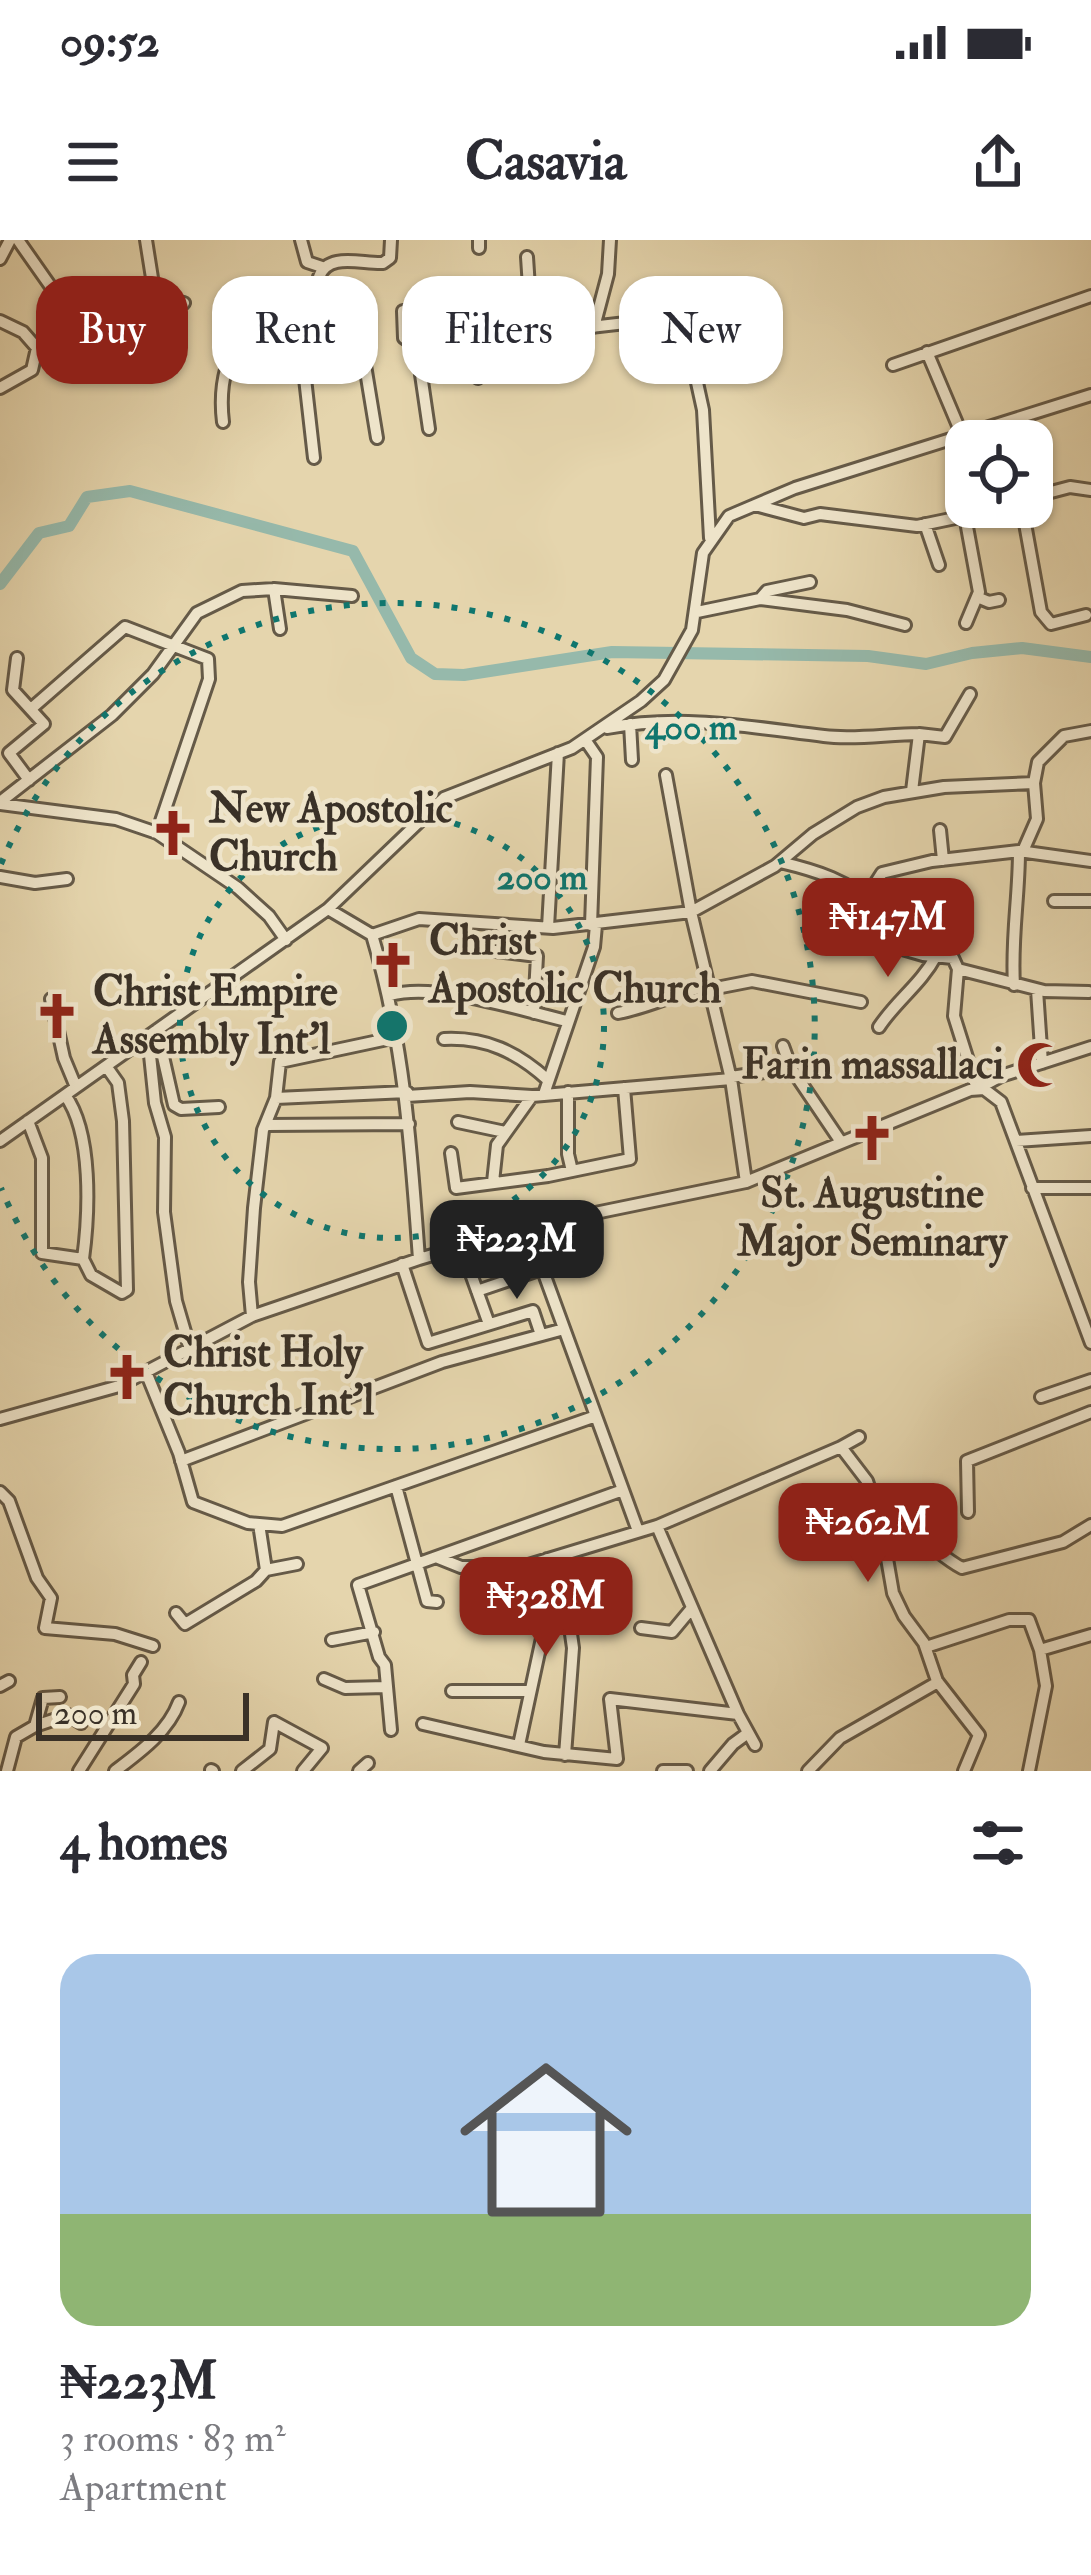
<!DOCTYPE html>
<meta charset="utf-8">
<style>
body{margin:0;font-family:"IM FELL Double Pica",serif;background:#f7f7f7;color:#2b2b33;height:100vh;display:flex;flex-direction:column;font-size:45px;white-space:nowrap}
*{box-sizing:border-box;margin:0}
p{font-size:39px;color:#7c7c81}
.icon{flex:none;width:66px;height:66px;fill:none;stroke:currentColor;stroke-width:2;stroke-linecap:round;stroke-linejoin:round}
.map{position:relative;height:1531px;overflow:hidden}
.sheet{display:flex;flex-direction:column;background:#fff;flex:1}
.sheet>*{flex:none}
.banner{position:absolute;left:36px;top:36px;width:1020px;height:108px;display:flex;gap:24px}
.controls{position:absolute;left:945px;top:180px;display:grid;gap:24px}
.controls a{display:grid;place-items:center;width:108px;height:108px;border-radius:24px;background:#fff;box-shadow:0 3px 9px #0004;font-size:60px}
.scale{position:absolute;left:36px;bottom:30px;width:213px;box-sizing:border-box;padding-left:12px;border:6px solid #3a3127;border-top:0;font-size:33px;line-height:42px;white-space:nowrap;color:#3a3127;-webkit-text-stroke:9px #eee4ca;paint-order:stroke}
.price{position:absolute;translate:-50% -102px;padding:0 27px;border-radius:24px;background:#8f2418;color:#fff;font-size:39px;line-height:78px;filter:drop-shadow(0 3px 6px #0008)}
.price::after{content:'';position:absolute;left:50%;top:72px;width:36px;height:27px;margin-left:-18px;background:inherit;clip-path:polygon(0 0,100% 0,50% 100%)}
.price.selected{background:#222;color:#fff}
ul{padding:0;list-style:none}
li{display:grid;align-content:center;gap:24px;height:636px;padding:0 60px}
li span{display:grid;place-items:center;height:372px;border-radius:36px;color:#555}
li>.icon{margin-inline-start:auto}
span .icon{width:216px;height:216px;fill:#fffc;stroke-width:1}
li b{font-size:51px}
h2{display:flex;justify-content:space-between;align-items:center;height:144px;padding:0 60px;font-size:51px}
.chip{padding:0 42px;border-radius:36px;background:#fff;box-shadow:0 3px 9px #0004;font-size:42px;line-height:108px}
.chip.selected{background:#8f2418;color:#fff}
.status{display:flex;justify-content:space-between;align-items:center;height:84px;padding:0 60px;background:#fff;direction:ltr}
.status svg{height:33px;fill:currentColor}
header{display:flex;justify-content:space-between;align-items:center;height:156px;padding:0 60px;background:#fff;font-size:54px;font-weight:700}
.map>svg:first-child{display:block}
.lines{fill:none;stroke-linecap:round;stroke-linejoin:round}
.river{stroke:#96b9ab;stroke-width:12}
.minor-casing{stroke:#655a48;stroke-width:16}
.minor{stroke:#eee4ca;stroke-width:10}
.ring{fill:none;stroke:#0f766e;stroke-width:6;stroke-dasharray:6 12}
.labels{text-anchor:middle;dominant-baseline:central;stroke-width:9;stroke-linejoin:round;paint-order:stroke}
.poi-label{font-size:42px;font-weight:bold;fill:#3a3127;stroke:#eee4ca;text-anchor:start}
.centre{fill:#0f766e;stroke:#eee4ca;stroke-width:6}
.ring-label{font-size:36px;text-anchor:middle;font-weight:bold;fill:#0f766e;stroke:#eee4ca;stroke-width:9;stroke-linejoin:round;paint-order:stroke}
</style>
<div class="status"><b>09:52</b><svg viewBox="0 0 49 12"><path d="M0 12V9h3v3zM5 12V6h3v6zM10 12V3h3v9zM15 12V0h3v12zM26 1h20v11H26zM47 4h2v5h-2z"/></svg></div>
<header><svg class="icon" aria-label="menu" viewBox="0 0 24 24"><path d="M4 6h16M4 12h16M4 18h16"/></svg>Casavia<svg class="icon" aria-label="share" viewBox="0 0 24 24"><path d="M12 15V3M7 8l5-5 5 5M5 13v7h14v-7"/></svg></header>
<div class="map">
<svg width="1091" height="1531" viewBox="0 0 1091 1531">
<rect width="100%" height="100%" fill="#e5d5ad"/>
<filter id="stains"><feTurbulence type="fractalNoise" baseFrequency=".00167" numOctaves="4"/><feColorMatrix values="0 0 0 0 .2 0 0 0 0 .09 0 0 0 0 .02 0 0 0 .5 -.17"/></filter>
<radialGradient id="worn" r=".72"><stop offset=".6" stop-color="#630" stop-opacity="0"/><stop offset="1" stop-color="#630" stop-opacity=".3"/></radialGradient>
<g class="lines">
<path class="river" d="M0 344 39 293 69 286 87 257 130 251 353 311 411 418 435 434 464 435 612 412 868 416 926 424 972 413 1022 408 1091 417"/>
<defs>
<path id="minor" d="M18 0 51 47 55 64
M146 0 155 57 184 63
M301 0 307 22 322 27
M479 0V8
M527 17 532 93
M0 19 10 0
M403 71 404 98 417 107
M0 81 23 92 37 108 32 130 0 148
M594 87 608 34 610 0
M474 99 478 138
M303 109 363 113 377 198
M927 112 962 195
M893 125 1091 56
M250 135 303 128
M223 182C217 133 233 109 254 65L260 61 309 73
M429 189 417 107 678 77 684 83 703 170 710 298
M314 218 302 112 319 37C328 12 361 24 383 23L390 18 391 0
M1032 257 1070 247 1091 250
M755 265 804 278 820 274 917 286 965 276 989 267
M1022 267 1041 372 1051 384 1086 375
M965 276 979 352 966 383
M925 284 939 325
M274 349 280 389
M977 357 989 362 999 360
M760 359 767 351 810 342
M697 372 760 359 847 370 905 385
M17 418 13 450 44 484 9 513 29 540
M32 468 125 387 208 419 209 439 157 593
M630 484 632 520
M607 488C683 474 749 487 824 496 855 500 888 494 919 494L912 551
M919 494 945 497 970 454
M586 501 597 517 591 685
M666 535 691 672 731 839 746 942
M0 562 112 475 153 434 197 373 242 351 274 349 352 356
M0 564 116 579 157 593 238 648 269 676 286 700
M940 590 943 620
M1023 611 1037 579 1034 543 1038 522 1064 496 1091 491
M780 622C818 631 847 640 877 667L869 700
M0 637 35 643 67 639
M866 658 882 633 932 621 1019 611 1091 621
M1054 661H1091
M328 669 372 695C404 801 411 908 419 1019
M877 670 913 667
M548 687 558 513
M830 688 923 715 953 718 958 729 954 776 977 849 1001 836 1091 807
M372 695 419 679 553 688 691 672 775 626 813 594 857 567 884 557 944 547 1034 543
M461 707 537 716 534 773
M958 729 1044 751 1089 752
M1014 745C1011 699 1019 657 1019 611
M711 749 752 741 861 762
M1037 750 1042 823
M390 755C436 742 520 770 567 781
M51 759 64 818 76 847
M618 773C651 767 677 752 710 745
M879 787C896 761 921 744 936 716
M157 790 174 865 181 869 219 867
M148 796 155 863 165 897 164 972 176 1061 190 1109
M444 799C486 797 517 812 548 840
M783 806 791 828 841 902
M731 837 791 828
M568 852V914L572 931
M544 854 594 707 596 685
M65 855C93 893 89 974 83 1019
M407 856 470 852 532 856 731 839
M276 858 407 852
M28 881 42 918V1013L83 1019 91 1035 122 1053 127 1050 123 881 118 843 106 826
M458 882 505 892
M266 885 409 884
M0 901 328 669 444 558 572 508 641 461 664 440 692 390 703 313 729 276 795 248 1091 155
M1016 901 1091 896
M451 913 456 948 548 936 630 919 624 848
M493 942 497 905 532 856
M1032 948H1091
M527 987 638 1291
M461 1006 489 1084
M402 1024 428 1103 533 1071 541 1095
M477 1051 542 1029
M252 1076 249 1042 254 968 263 890 276 858 280 822 397 797
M146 1132 179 1213 193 1262 248 1283 282 1286 596 1176
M1041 1157 1091 1140
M0 1179 119 1146 252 1076 419 1019 527 987 746 942 970 850 984 849 1001 862 1091 1103
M859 1197 841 1207 867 1241 881 1284 893 1353 904 1376 924 1403 937 1441 979 1495 964 1531
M181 1221 442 1122 564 1089
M396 1246 427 1361 437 1362
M0 1252 9 1261 37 1338 51 1358 45 1388 115 1394 153 1406
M968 1272 967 1221 1091 1172
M259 1284 266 1330
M881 1284C911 1282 935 1314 962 1328L1063 1302 1091 1285
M657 1286 738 1474 755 1505
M436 1317 461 1327H522L657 1286 841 1207
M547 1319 567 1366 573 1408 565 1515
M176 1373 185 1384 256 1341 266 1330 297 1324
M471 1373 482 1375 494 1354 497 1329
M641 1388 672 1392 692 1368
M332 1400 374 1392
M926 1407 1009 1380H1029L1040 1410 1046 1446 1029 1531
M1040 1410 1091 1395
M324 1439 345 1448 386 1447
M0 1446 9 1441
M452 1451H530
M423 1484 544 1512 617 1519 610 1459 738 1474
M35 1486 68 1475 81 1483
M391 1490 385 1425 379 1417 358 1345 623 1250
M519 1505 547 1375
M211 1530 213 1531
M7 1531 16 1497 35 1486 43 1458 60 1457
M79 1531 134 1444 133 1435 141 1422
M115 1531C140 1512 168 1492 179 1462
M242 1531 270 1509 274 1482 322 1508 303 1531
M359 1531 368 1523
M663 1531H687
M710 1531 733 1504 748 1493
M808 1531 840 1498 938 1442"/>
</defs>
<use href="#minor" class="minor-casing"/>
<use href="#minor" class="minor"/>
</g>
<g class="ring">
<circle cx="392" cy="786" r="212"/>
<path d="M1 624A423 423 0 1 1 1 948"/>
</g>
<defs>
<symbol id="church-bare" viewBox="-9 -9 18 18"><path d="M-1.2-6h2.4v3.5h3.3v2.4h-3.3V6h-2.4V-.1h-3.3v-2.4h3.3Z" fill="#8f2418" stroke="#eee4ca" stroke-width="2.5" paint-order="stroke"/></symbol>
<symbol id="mosque-bare" viewBox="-9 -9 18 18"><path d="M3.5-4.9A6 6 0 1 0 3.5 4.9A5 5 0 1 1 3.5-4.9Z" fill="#8f2418" stroke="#eee4ca" stroke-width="2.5" paint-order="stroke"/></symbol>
</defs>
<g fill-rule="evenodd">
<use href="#church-bare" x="140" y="560" width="66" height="66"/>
<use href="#church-bare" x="360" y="692" width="66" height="66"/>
<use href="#church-bare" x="24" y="743" width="66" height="66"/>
<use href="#mosque-bare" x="1007" y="792" width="66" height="66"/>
<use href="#church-bare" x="839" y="865" width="66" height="66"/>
<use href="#church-bare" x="94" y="1104" width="66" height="66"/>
</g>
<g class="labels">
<g class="poi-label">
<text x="209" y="569">New Apostolic<tspan x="209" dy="48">Church</tspan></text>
<text x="429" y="701">Christ<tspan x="429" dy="48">Apostolic Church</tspan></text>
<text x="93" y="752">Christ Empire<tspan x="93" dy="48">Assembly Int'l</tspan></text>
<text x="1004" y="825" text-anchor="end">Farin massallaci</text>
<text x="872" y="954" text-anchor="middle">St. Augustine<tspan x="872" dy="48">Major Seminary</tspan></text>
<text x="163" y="1113">Christ Holy<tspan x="163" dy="48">Church Int'l</tspan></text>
</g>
</g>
<circle cx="392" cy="786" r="18" class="centre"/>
<g class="ring-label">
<text x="691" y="499">400 m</text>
<text x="542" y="649">200 m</text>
</g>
<rect width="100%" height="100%" filter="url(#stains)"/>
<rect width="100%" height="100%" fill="url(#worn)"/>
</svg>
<div class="controls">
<a><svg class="icon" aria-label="locate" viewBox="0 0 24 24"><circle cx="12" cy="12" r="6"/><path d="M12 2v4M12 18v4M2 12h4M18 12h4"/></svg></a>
</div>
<div class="scale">200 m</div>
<b class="price" style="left:888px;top:740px">₦147M</b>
<b class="price selected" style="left:517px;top:1062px">₦223M</b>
<b class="price" style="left:868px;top:1345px">₦262M</b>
<b class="price" style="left:546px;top:1419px">₦328M</b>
<div class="banner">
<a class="chip selected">Buy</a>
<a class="chip">Rent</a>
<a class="chip">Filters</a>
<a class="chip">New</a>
</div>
</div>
<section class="sheet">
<h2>4 homes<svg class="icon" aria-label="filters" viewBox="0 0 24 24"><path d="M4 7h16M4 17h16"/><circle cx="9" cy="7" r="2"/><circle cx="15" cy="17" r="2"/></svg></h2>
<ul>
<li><span style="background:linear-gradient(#a9c7e8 70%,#8fb573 0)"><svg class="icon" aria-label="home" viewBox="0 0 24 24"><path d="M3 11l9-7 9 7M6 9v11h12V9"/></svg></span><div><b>₦223M</b><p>3 rooms · 83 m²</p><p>Apartment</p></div></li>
</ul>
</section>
